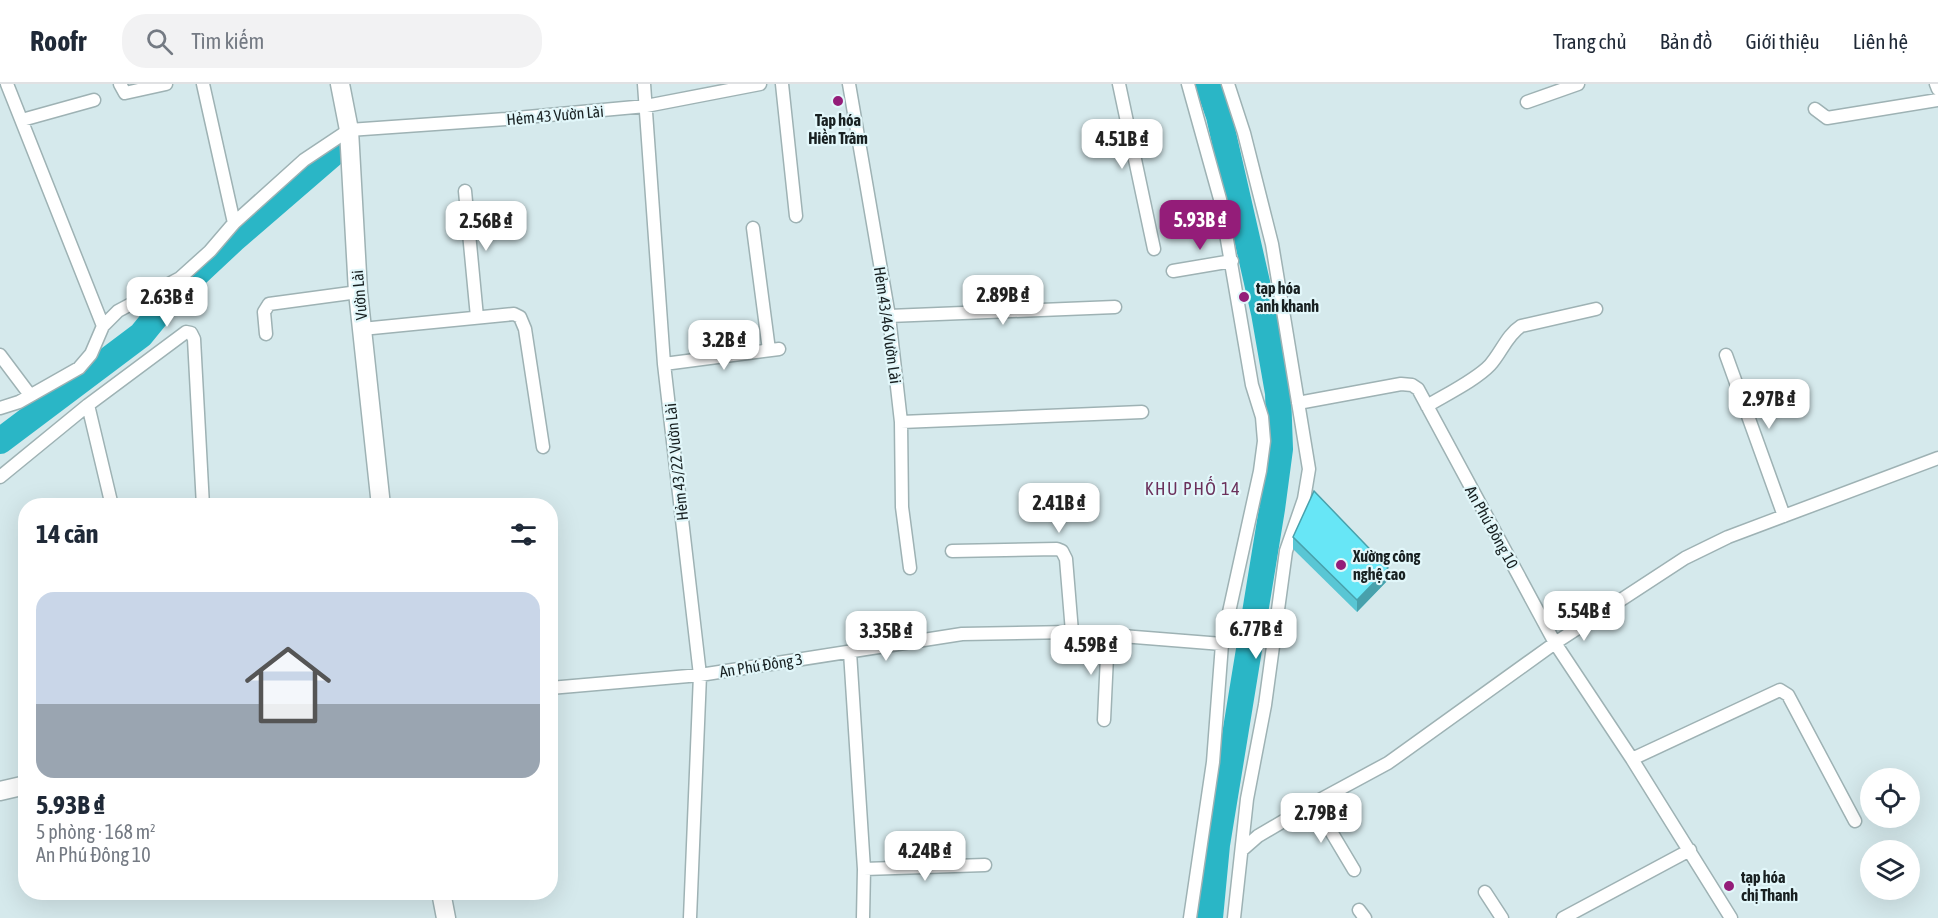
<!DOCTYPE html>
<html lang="vi">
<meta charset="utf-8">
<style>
body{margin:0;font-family:"Asap Condensed",sans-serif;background:#f2f2f3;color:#1f2937;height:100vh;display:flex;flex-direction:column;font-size:22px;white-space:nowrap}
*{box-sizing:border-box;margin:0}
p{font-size:20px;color:#747a83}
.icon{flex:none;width:33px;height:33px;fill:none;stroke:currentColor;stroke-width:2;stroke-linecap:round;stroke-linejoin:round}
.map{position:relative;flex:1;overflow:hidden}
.sheet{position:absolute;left:18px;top:414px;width:540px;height:402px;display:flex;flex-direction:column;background:#fff;border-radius:24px;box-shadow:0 6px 24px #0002}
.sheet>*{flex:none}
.fabs{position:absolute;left:1860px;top:684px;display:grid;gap:12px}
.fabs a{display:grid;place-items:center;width:60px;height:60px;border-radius:50%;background:#fff;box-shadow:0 6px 24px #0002;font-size:30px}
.price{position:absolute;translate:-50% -51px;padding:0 14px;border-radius:12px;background:#fff;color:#222;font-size:20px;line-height:39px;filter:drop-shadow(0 2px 3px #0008)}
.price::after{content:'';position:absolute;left:50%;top:36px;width:18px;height:14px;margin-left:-9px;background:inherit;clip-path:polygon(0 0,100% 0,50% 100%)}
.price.current{background:#941d79;color:#fff}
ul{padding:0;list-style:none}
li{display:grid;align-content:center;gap:12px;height:318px;padding:0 18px}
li+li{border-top:2px solid #e0e1e3}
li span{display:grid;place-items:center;height:186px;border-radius:18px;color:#555}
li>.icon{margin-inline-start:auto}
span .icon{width:108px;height:108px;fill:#fffc;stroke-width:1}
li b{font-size:26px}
h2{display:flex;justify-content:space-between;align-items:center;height:72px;padding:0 18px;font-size:26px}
header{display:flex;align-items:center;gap:36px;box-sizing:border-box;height:84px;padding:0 30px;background:#fff;border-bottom:2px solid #e0e1e3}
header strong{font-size:28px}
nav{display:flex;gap:33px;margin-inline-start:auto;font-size:21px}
.search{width:420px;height:54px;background:#f2f2f3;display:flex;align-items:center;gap:15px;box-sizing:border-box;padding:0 21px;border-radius:24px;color:#747a83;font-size:22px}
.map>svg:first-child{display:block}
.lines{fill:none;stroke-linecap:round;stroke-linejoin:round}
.river{stroke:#2ab6c6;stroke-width:26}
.street-casing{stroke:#9eb2b4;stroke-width:15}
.secondary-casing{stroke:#9eb2b4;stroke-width:21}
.street{stroke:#fff;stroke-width:12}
.secondary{stroke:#fff;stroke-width:18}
.wall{fill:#59c6d4}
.shaded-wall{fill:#48a1ac}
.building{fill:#67e6f6;stroke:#48a1ac;stroke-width:1.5}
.poi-dot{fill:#941d79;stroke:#e2f7fa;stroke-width:2}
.labels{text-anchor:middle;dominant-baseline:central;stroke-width:4.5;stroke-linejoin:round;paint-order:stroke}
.street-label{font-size:16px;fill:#182021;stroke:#e2f7fa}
.poi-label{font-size:16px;font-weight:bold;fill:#182021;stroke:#e2f7fa;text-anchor:start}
.neighbourhood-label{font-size:18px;letter-spacing:1.5px;fill:#6b315b;stroke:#e2f7fa}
</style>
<header>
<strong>Roofr</strong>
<div class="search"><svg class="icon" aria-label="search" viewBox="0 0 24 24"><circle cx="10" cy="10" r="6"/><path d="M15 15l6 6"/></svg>Tìm kiếm</div>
<nav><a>Trang chủ</a><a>Bản đồ</a><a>Giới thiệu</a><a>Liên hệ</a></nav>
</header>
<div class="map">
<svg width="1938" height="834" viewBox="0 0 1938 834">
<rect width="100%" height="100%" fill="#d5e9ec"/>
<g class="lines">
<path class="river" d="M1208 0 1219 32 1264 229 1278 309 1280 365 1272 425 1217 761 1210 834
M0 357 141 251 172 213 233 156 335 68"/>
<defs>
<path id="street" d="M7 0 103 242
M120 0 125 9 166 0
M203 0 234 139
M644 0 664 280 700 591 690 834
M782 0 796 132
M849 0 889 232 901 338 902 423 910 484
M1119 0 1154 165
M1188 0 1220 115 1252 301 1262 333 1264 357 1260 387 1222 560 1213 678 1190 834
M1228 0 1244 49 1272 160 1309 385 1304 415 1286 467 1265 621 1247 715 1234 834
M1936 0 1938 5
M1527 18 1578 0
M1815 25 1827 34 1938 16
M22 36 94 16
M465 107 477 233
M753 144 769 266
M1173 187 1232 177
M889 232 1115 223
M362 245 514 230 520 233 525 245 543 363
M266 250 264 228 269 220 358 208
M0 271 30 311
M1726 271 1784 432
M664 280 779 265
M1298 319 1401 300 1412 301 1418 305 1555 559 1632 675 1731 834
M88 321 112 422
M1427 322C1445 311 1476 296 1490 281 1501 269 1507 251 1521 242L1596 225
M0 324 19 318 79 284 91 270 103 242 118 227 180 194 210 167 234 139 304 76 349 46 506 35 646 22 760 0
M901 338 1142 328
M0 393 88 321 186 248 191 249 194 255 203 422
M952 467 1057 465 1062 467 1066 475 1072 548
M850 568 864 785 863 834
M550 604 700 591 962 550 1072 548 1222 560
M1104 636 1108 551
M1632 675 1780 606 1788 611 1855 737
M1314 719 1354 786
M1242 766 1258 752 1314 719 1388 679 1555 559 1685 474 1728 453 1938 374
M864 785 985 781
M1485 808 1502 834
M1359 826 1365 834
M1563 834 1690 766"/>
<path id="secondary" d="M340 0 349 46 358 208 381 422
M0 707 26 701
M441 808 446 834"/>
</defs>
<use href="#street" class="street-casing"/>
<use href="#secondary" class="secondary-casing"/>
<use href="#street" class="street"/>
<use href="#secondary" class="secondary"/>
</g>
<path class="wall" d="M1293 453 1388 496 1357 528 1293 465Z"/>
<path class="shaded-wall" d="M1388 484V496L1357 528V516Z
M38 808H61L38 813Z"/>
<path class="building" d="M1314 407 1388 484 1357 516 1293 453Z"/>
<g class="poi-dot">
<circle cx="838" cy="17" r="6"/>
<circle cx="1244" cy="213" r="6"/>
<circle cx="1341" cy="481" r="6"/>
<circle cx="1729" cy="802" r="6"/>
</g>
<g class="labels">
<g class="street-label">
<text transform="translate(555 31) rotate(-5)">Hẻm 43 Vườn Lài</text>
<text transform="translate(359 211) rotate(-95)">Vườn Lài</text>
<text transform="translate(888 241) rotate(82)">Hẻm 43/46 Vườn Lài</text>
<text transform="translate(676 378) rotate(-96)">Hẻm 43/22 Vườn Lài</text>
<text transform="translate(1492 443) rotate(61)">An Phú Đông 10</text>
<text transform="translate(761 581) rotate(-9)">An Phú Đông 3</text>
</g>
<g class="poi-label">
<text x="838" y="36" text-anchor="middle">Tạp hóa<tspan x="838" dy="18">Hiền Trâm</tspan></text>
<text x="1256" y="204">tạp hóa<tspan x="1256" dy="18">anh khanh</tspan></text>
<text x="1353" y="472">Xường công<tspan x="1353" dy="18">nghệ cao</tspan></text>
<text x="1741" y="793">tạp hóa<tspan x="1741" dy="18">chị Thanh</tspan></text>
</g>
<g class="neighbourhood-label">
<text x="1193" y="404">KHU PHỐ 14</text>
</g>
</g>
</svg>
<div class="fabs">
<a><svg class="icon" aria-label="locate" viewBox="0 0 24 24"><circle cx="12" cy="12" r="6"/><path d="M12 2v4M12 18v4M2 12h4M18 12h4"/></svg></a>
<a><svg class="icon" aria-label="layers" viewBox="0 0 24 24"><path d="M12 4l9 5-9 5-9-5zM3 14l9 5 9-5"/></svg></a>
</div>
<b class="price" style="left:1122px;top:86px">4.51B ₫</b>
<b class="price current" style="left:1200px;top:167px">5.93B ₫</b>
<b class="price" style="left:486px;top:168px">2.56B ₫</b>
<b class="price" style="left:1003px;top:242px">2.89B ₫</b>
<b class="price" style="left:167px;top:244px">2.63B ₫</b>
<b class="price" style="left:724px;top:287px">3.2B ₫</b>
<b class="price" style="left:1769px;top:346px">2.97B ₫</b>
<b class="price" style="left:1059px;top:450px">2.41B ₫</b>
<b class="price" style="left:1584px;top:558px">5.54B ₫</b>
<b class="price" style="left:1256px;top:576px">6.77B ₫</b>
<b class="price" style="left:886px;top:578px">3.35B ₫</b>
<b class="price" style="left:1091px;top:592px">4.59B ₫</b>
<b class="price" style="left:1321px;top:760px">2.79B ₫</b>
<b class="price" style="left:925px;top:798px">4.24B ₫</b>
<section class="sheet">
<h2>14 căn<svg class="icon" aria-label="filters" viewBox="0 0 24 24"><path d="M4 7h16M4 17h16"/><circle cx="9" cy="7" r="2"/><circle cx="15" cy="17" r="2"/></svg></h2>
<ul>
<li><span style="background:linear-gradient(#c9d6e8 60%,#9aa5b1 0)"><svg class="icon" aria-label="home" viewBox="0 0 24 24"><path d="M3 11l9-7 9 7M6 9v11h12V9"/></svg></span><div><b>5.93B ₫</b><p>5 phòng · 168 m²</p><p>An Phú Đông 10</p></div></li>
</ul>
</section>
</div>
